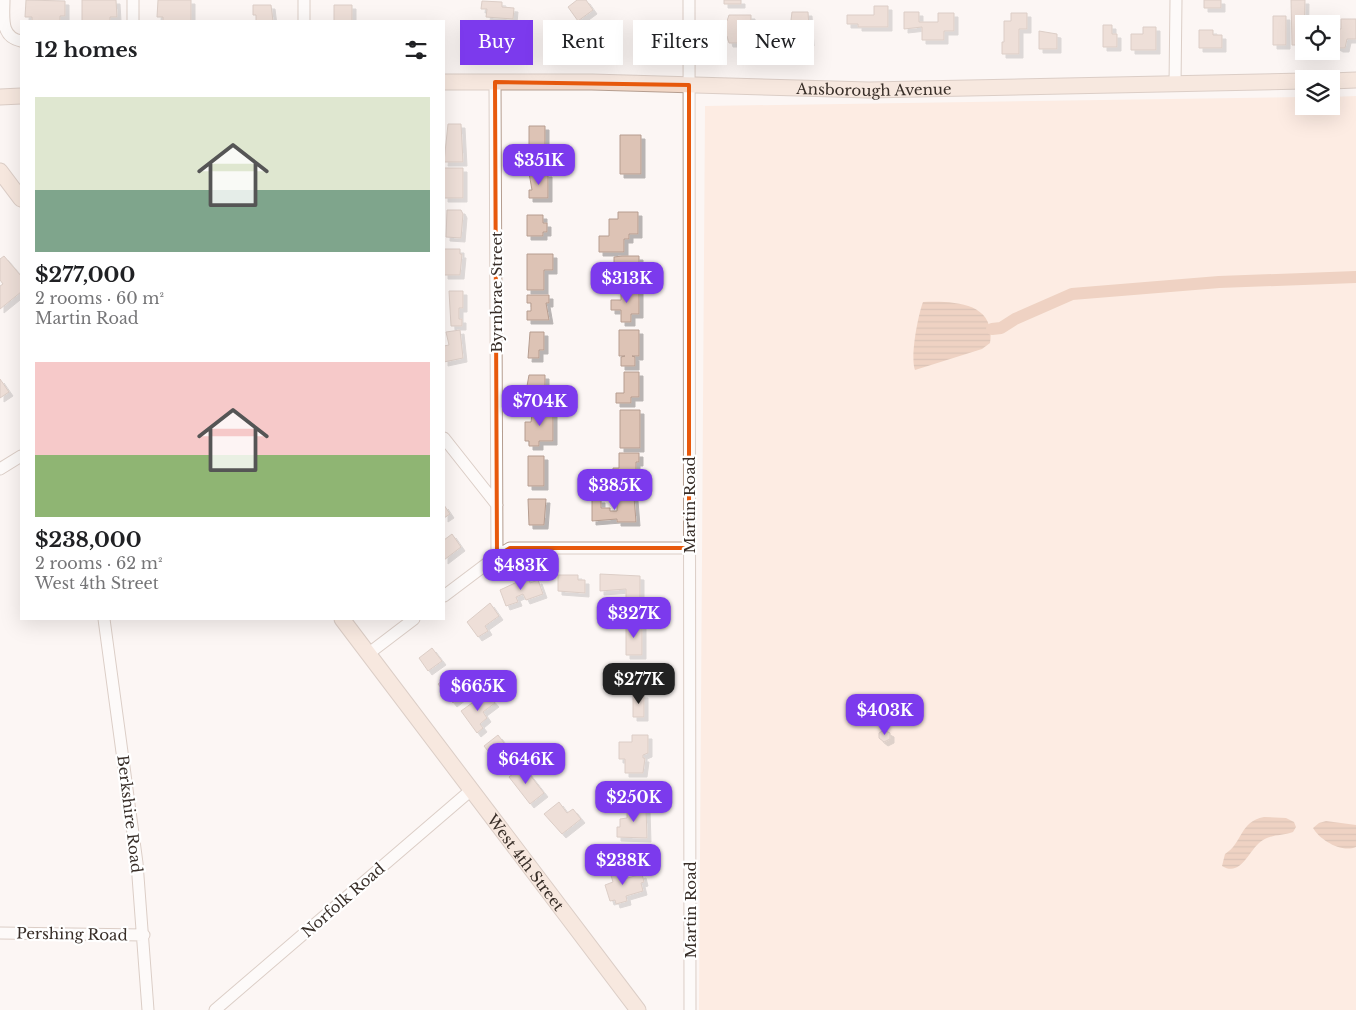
<!DOCTYPE html>
<meta charset="utf-8">
<style>
body{margin:0;font-family:"Libre Baskerville",serif;background:#f6f6f6;color:#202124;height:100vh;display:flex;flex-direction:column;font-size:19px;white-space:nowrap}
*{box-sizing:border-box;margin:0}
p{font-size:16px;color:#757577}
.icon{flex:none;width:28px;height:28px;fill:none;stroke:currentColor;stroke-width:2;stroke-linecap:round;stroke-linejoin:round}
.map{position:relative;flex:1;overflow:hidden}
.panel{position:absolute;left:20px;top:20px;width:425px;height:600px;display:flex;flex-direction:column;background:#fff;border-radius:0px;box-shadow:0 5px 20px #0002}
.panel>*{flex:none}
.banner{position:absolute;left:460px;top:20px;width:475px;height:45px;display:flex;gap:10px}
.fabs{position:absolute;left:1295px;top:15px;display:grid;gap:10px}
.fabs a{display:grid;place-items:center;width:45px;height:45px;border-radius:0px;background:#fff;box-shadow:0 5px 20px #0002;font-size:25px}
.price{position:absolute;translate:-50% -42px;padding:0 11px;border-radius:10px;background:#7c3aed;color:#fff;font-size:16px;line-height:32px;filter:drop-shadow(0 1px 2px #0008)}
.price::after{content:'';position:absolute;left:50%;top:30px;width:15px;height:11px;margin-left:-8px;background:inherit;clip-path:polygon(0 0,100% 0,50% 100%)}
.price.active{background:#222;color:#fff}
ul{padding:0;list-style:none}
li{display:grid;align-content:center;gap:10px;height:265px;padding:0 15px}
li span{display:grid;place-items:center;height:155px;border-radius:0px;color:#555}
li>.icon{margin-inline-start:auto}
span .icon{width:90px;height:90px;fill:#fffc;stroke-width:1}
li b{font-size:21px}
h2{display:flex;justify-content:space-between;align-items:center;height:60px;padding:0 15px;font-size:21px}
.pill{padding:0 18px;border-radius:0px;background:#fff;box-shadow:0 5px 20px #0002;font-size:18px;line-height:45px}
.pill.active{background:#7c3aed;color:#fff}
.map>svg:first-child{display:block}
.green{fill:#fee0ce}
.water{fill:url(#water-rules)}
.lines{fill:none;stroke-linecap:round;stroke-linejoin:round}
.canal{stroke:#dfa787;stroke-width:12}
.building{fill:#ddc3b5;stroke:#b69d90;filter:url(#shadow)}
.minor-casing{stroke:#b59d8f;stroke-width:13}
.secondary-casing{stroke:#b59d8f;stroke-width:17}
.minor{stroke:#fff;stroke-width:11}
.secondary{stroke:#f2d7c6;stroke-width:15}
.marked{fill:none;stroke:#e8590c;stroke-width:4;stroke-linejoin:round}
.labels{text-anchor:middle;dominant-baseline:central;stroke-width:4.5;stroke-linejoin:round;paint-order:stroke}
.street-label{font-size:15px;fill:#382e28;stroke:#fff}
</style>
<div class="map">
<svg width="1356" height="1010" viewBox="0 0 1356 1010">
<defs>
<pattern id="water-rules" width="6" height="5" patternUnits="userSpaceOnUse" patternTransform="scale(1.25)"><rect width="6" height="5" fill="#dfa787"/><path d="M0 2.5h6" fill="none" stroke="#b6886e"/></pattern>
<filter id="shadow"><feDropShadow dx="4" dy="4" stdDeviation="0" flood-color="#0004"/></filter>
</defs>
<rect width="100%" height="100%" fill="#fcf6f4"/>
<path class="green" d="M1356 96V1010H699L705 106 1304 97V106H1331V97Z"/>
<path class="water" d="M923 302C954 301 996 302 990 343L982 349 915 370C910 357 918 315 923 302Z
M1264 817 1286 818 1294 822 1296 827 1293 832C1282 836 1273 834 1263 840 1249 848 1242 878 1222 866L1225 854C1243 843 1239 822 1264 817Z
M1326 821 1356 825V847C1341 853 1320 840 1313 828L1319 823Z"/>
<g class="lines">
<path class="canal" d="M992 329 1001 328 1015 319 1072 294 1219 282 1356 277"/>
</g>
<path class="building" d="M26 0 65 1V16H60V21H32V17H25Z
M82 0H116L117 17H110V21H82Z
M158 0H191V21H163V17H157Z
M577 0H586L593 10 578 21 568 7Z
M724 0H741V4H724Z
M1204 0H1221V8H1204Z
M1291 0H1305L1304 45H1292Z
M482 1 502 2V7L514 8 513 19 486 17 487 9H481Z
M253 5H271L273 21H256V15H253Z
M334 5H352V21H334Z
M874 6H888V27H858V24H847V15H874Z
M792 12H808L810 42H801V36H789Z
M904 12H919V22H938V13H954V31H944V40H922V27L904 29Z
M1011 13H1027V29H1019V54H1002V42H1004V21H1011Z
M729 15H751V43H729L727 36H718V21H727Z
M1273 16H1286V45H1273Z
M1341 19H1356V39H1347L1345 48H1339L1332 44V29H1341Z
M1103 25H1112V34H1117V47H1103Z
M1143 27H1156V50H1131V34H1143Z
M1199 30H1213V35H1222V48H1199Z
M1039 31 1057 34V49H1039Z
M448 124H461L463 162H444Z
M529 126H545V148H548V158H533V151H529Z
M620 135H641V174H620Z
M444 168H463V198H444Z
M529 173H548V198H529V190H532Z
M447 210H461L463 214 461 238 446 237Z
M618 212H638V234H629V239H624V252H599V236H609V219H618Z
M527 215H543V223H547V232H543V236H527Z
M444 249H460V254H462L460 275H444Z
M527 254H553V270H544V290H527Z
M4 256 21 276V292L0 309V286L3 284 0 280V259Z
M622 256H639V263H642V275H639V283H622V272H614V257Z
M621 289H639V314H631V322H621V310H611V300H621Z
M449 291H463V308H459V319H462V326H451Z
M527 295H549V303H546L549 320H527V311H531V303H527Z
M460 330 463 358 444 362V346L449 345 446 332Z
M619 330H639V356H632L635 357V366H621V357L625 356H619Z
M530 332H544V350H539V358H528Z
M624 372H639V397H631V403H616V393H624Z
M529 375H545V397H533V391H529L527 386Z
M0 379 9 392 0 398Z
M533 407H550V412H553V441H539V446H529V441H525V422H531Z
M620 410H640V448H620Z
M619 453H639V462H636V481H633V488H619V477H613V468H619Z
M528 456H544V486H528Z
M617 497H634L636 522H617V519L592 521V499H601V508H610V511H617Z
M528 499H546L544 525H529Z
M444 505 450 514 444 518Z
M452 534 461 547 444 560V540Z
M600 574 640 576V602H645V613H626V589L600 591Z
M558 575H578V580H585V593L558 591Z
M528 577 530 583 538 580 543 594 526 600 523 594 516 597 518 602 506 606 500 590Z
M490 603 499 616 485 626 488 631 478 637 467 622Z
M626 623H642V655H626Z
M432 648 442 661 428 671 419 658Z
M453 672 467 692 453 703 438 684Z
M486 693 495 703 483 712 487 718 480 724 483 728 477 733 461 711Z
M633 694H644V717H633Z
M884 730 890 733V739L884 742 879 738V733Z
M498 735 511 752H517L523 759 511 768 504 759 498 764 484 746Z
M632 735H648V753L643 755V758H645L643 773H625V759H619V742H632Z
M523 766 544 793 530 804 509 777Z
M559 802 567 813 573 809 581 819 562 834 544 814Z
M627 803H638V807H646L647 838 617 837V827H620V819L627 818Z
M620 865 624 879 642 874 644 882 641 883 643 891 626 896 627 901 616 904 615 900 610 901 605 885 613 882 609 869Z"/>
<g class="lines">
<defs>
<path id="minor" d="M4 0C4 17 0 37 21 41
M133 0V21
M689 0 690 1010
M304 21V0
M1175 85 1176 0
M444 438 497 505
M0 469 21 456
M497 556 510 548H689
M444 596 497 556 495 82
M104 619 137 863 148 1010
M368 654 414 619
M0 933 144 935
M215 1010 470 791"/>
<g id="secondary">
<path d="M1331 81 1356 80"/>
<path id="s1" d="M444 82H592L869 90 1304 81"/>
<path d="M0 97 21 96"/>
<path d="M0 171 21 199"/>
<path id="s2" d="M342 619 638 1010"/>
</g>
</defs>
<use href="#minor" class="minor-casing"/>
<use href="#secondary" class="secondary-casing"/>
<use href="#minor" class="minor"/>
<use href="#secondary" class="secondary"/>
</g>
<path d="M0 0H1356V1010H0ZM495 82 689 85V548H510L497 556Z" fill="#fcf6f4" fill-opacity=".55" fill-rule="evenodd"/>
<path class="marked" d="M495 82 689 85V548H510L497 556Z"/>
<g class="labels">
<g class="street-label">
<text stroke="none"><textPath href="#s1" startOffset="430">Ansborough Avenue</textPath></text>
<text transform="translate(496 292) rotate(-90)">Byrnbrae Street</text>
<text transform="translate(689 505) rotate(-90)">Martin Road</text>
<text transform="translate(130 814) rotate(83)">Berkshire Road</text>
<text stroke="none"><textPath href="#s2" startOffset="305">West 4th Street</textPath></text>
<text transform="translate(343 900) rotate(-41)">Norfolk Road</text>
<text transform="translate(690 910) rotate(-90)">Martin Road</text>
<text transform="translate(72 934) rotate(1)">Pershing Road</text>
</g>
</g>
</svg>
<div class="fabs">
<a><svg class="icon" aria-label="locate" viewBox="0 0 24 24"><circle cx="12" cy="12" r="6"/><path d="M12 2v4M12 18v4M2 12h4M18 12h4"/></svg></a>
<a><svg class="icon" aria-label="layers" viewBox="0 0 24 24"><path d="M12 4l9 5-9 5-9-5zM3 14l9 5 9-5"/></svg></a>
</div>
<b class="price" style="left:539px;top:186px">$351K</b>
<b class="price" style="left:627px;top:304px">$313K</b>
<b class="price" style="left:540px;top:427px">$704K</b>
<b class="price" style="left:615px;top:511px">$385K</b>
<b class="price" style="left:521px;top:591px">$483K</b>
<b class="price" style="left:634px;top:639px">$327K</b>
<b class="price active" style="left:639px;top:705px">$277K</b>
<b class="price" style="left:478px;top:712px">$665K</b>
<b class="price" style="left:885px;top:736px">$403K</b>
<b class="price" style="left:526px;top:785px">$646K</b>
<b class="price" style="left:634px;top:823px">$250K</b>
<b class="price" style="left:623px;top:886px">$238K</b>
<div class="banner">
<a class="pill active">Buy</a>
<a class="pill">Rent</a>
<a class="pill">Filters</a>
<a class="pill">New</a>
</div>
<section class="panel">
<h2>12 homes<svg class="icon" aria-label="filters" viewBox="0 0 24 24"><path d="M4 7h16M4 17h16"/><circle cx="9" cy="7" r="2"/><circle cx="15" cy="17" r="2"/></svg></h2>
<ul>
<li><span style="background:linear-gradient(#dfe7d0 60%,#7fa58c 0)"><svg class="icon" aria-label="home" viewBox="0 0 24 24"><path d="M3 11l9-7 9 7M6 9v11h12V9"/></svg></span><div><b>$277,000</b><p>2 rooms · 60 m²</p><p>Martin Road</p></div></li>
<li><span style="background:linear-gradient(#f6c9c9 60%,#8fb573 0)"><svg class="icon" aria-label="home" viewBox="0 0 24 24"><path d="M3 11l9-7 9 7M6 9v11h12V9"/></svg></span><div><b>$238,000</b><p>2 rooms · 62 m²</p><p>West 4th Street</p></div></li>
</ul>
</section>
</div>
